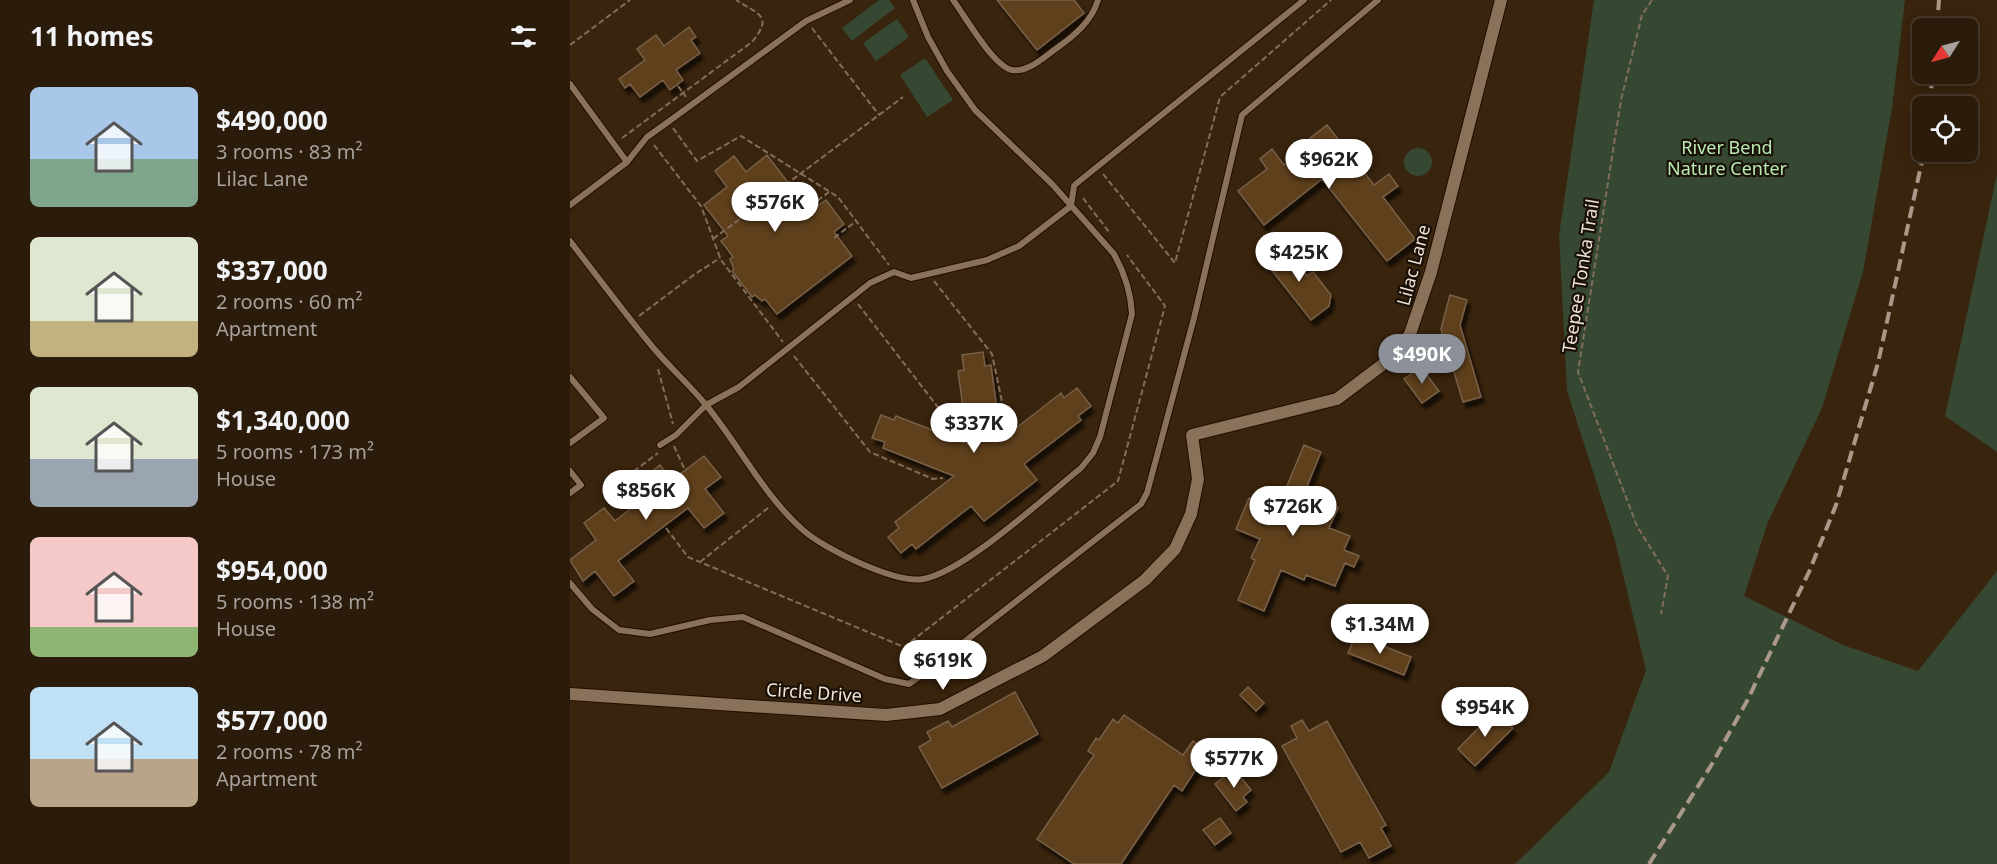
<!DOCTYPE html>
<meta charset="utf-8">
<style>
body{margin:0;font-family:"Noto Sans",sans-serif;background:#372818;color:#f1f3f6;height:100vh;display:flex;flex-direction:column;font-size:22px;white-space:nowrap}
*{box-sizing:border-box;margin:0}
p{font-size:20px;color:#a6a19c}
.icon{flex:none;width:33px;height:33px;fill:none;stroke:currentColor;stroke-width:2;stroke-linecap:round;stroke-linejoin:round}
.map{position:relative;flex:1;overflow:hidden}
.side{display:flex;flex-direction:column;background:#2b1b0a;width:570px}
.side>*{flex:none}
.needle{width:39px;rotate:234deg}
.controls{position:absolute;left:1342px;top:18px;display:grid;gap:12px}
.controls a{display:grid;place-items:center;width:66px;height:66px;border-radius:9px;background:#2b1b0a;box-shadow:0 3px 15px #0003,0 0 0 2px #47392b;font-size:30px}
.price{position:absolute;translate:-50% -51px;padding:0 14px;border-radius:21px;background:#fff;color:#222;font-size:20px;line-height:39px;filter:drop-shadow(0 2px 3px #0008)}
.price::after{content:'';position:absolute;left:50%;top:36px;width:18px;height:14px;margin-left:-9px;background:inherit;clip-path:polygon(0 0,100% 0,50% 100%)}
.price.selected{background:#8c9099;color:#fff}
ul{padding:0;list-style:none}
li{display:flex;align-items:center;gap:18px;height:150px;padding:0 30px}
li span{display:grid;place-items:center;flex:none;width:168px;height:120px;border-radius:9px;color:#555}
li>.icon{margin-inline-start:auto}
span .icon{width:72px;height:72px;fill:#fffc;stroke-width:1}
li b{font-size:26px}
h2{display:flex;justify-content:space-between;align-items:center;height:72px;padding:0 30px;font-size:26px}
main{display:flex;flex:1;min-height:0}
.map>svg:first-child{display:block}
.green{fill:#364732}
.building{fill:#5e3f1e;stroke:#786048;stroke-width:1.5;filter:url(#shadow)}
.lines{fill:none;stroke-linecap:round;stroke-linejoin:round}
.lane-casing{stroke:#200d00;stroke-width:8}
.street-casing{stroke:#200d00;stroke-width:14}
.path{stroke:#816e5b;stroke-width:2;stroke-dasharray:6 3;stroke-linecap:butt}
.lane{stroke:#8a7159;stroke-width:6}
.street{stroke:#8a7159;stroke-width:12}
.rail{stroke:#a98;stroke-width:4;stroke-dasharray:12 6;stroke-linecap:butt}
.labels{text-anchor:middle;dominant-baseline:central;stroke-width:4.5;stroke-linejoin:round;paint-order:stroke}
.park-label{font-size:18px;fill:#baebb0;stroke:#191007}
.street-label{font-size:18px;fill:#f1e3d6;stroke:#191007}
</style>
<main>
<section class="side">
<h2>11 homes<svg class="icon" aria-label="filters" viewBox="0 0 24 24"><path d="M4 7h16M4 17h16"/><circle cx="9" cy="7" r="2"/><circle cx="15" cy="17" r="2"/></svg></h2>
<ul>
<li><span style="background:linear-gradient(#a9c7e8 60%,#7fa58c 0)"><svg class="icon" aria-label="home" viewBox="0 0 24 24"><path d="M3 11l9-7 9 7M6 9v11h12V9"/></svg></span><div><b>$490,000</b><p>3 rooms · 83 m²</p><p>Lilac Lane</p></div></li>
<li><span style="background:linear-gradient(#dfe7d0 70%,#c2b280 0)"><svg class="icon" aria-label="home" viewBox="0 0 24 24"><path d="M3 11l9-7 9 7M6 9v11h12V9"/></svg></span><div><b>$337,000</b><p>2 rooms · 60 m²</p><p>Apartment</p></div></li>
<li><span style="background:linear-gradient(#dfe7d0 60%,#9aa5b1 0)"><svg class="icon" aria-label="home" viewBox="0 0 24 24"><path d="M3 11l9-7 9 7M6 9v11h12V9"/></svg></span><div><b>$1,340,000</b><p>5 rooms · 173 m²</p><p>House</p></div></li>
<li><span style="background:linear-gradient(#f6c9c9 75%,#8fb573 0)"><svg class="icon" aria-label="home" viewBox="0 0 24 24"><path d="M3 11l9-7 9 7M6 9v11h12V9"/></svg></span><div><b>$954,000</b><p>5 rooms · 138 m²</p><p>House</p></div></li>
<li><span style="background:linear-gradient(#bfe0f5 60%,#b9a48a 0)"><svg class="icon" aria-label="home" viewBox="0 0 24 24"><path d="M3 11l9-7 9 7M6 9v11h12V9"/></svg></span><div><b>$577,000</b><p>2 rooms · 78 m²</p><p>Apartment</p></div></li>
</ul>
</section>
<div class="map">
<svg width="1427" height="864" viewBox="0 0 1427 864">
<defs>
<filter id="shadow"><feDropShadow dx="3.5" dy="6" stdDeviation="1.5" flood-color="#0009"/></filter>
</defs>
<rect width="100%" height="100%" fill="#39240d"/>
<path class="green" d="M309 0H319L325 8 282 41 272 28Z
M1024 0H1335L1322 108 1293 272 1252 408 1198 522 1174 596 1273 645 1348 671 1427 571V864H945L1039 772 1076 670 1044 537 997 391 989 235Z
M327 19 339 37 306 61 293 43Z
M355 58 383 100 357 117 330 75Z
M834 162a14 14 0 1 1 28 0a14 14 0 1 1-28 0Z
M1427 174V452L1375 416Z"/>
<path class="building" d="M427 0H504L514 13 467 50Z
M119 27 126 37 121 40 130 53 106 70 113 80 100 90 93 80 70 97 60 84 55 88 49 79 75 60 67 49 86 35 94 46Z
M757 125 804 185 819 174 828 186 813 197 845 239 817 261 752 179 694 225 668 191 697 169 690 159 702 149 714 165 737 147 734 143Z
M197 155 222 188 226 185 245 208 256 200 274 224 264 232 282 256 207 314 195 299 192 301 185 295 182 297 162 271 164 269 160 259 163 257 151 241 158 236 134 205 157 187 145 171 164 156 176 172Z
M711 244 737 276 743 272 761 295 759 306 741 320 693 259Z
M880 295 897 300 890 325 911 397 893 402 871 329Z
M413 352 415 366 421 365 431 440 491 393 494 398 507 388 521 406 508 416 511 420 454 464 467 480 414 521 401 506 346 549 342 544 331 553 318 537 329 528 325 522 384 476 313 448 315 442 302 438 311 415 324 420 326 416 398 444 388 371 394 370 392 355Z
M851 367 869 391 852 403 834 379Z
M734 445 751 452 734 494 768 508 759 528 780 536 774 550 789 556 784 567 775 563 765 586 736 575 734 580 711 570 694 611 668 600 685 560 681 558 690 539 666 529 679 498 707 510Z
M134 456 151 477 135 489 154 513 134 528 118 508 48 561 64 581 44 596 25 571 13 581 0 560 26 540 14 523 34 508 45 521 81 493 71 480 90 465 102 480Z
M786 635 841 657 834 675 778 653Z
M678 687 694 703 686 711 670 695Z
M445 692 468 734 372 788 349 747 361 740 357 732 378 721 382 727Z
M925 711 943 728 905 766 888 749Z
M554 715 613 755 623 741 638 751 612 791 604 785 551 864H504L467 839 524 755 518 751 526 738 529 740 543 719 548 723Z
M732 720 739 731 757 721 816 825 811 828 821 846 799 858 790 842 771 852 712 746 727 738 721 726Z
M664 769 681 790 673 797 677 802 666 811 645 784Z
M650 818 661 833 645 845 633 830Z"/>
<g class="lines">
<defs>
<path id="lane" d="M383 0C395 16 423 66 442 70 458 73 475 56 487 48 505 35 522 21 528 0
M0 84 57 162
M0 205 57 162 77 137 98 122 236 21 280 0
M0 241C27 276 53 311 81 345 98 366 119 384 136 405 169 445 194 496 233 530 254 549 326 584 353 579 394 572 475 497 511 468L523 453 530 437 562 314C561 293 554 272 544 254L482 184 405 110 377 71 358 37 343 0
M0 377 34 418 0 443
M90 445 106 435 136 405 169 387 300 283 324 272 341 278 417 260 449 246 501 206 504 186 507 183 734 0
M0 471 11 485 0 493
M0 583 22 609 49 630 80 634 140 620 173 617 315 679 339 684 349 677 571 504 577 493 624 318 672 115 808 0"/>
<path id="street" d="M0 694 316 715 370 709 473 656 575 580 605 549 621 514 628 479 622 435 767 399 824 356 840 334 861 272 931 0"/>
</defs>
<use href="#lane" class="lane-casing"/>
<use href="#street" class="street-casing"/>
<path class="path" d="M1082 0 1072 15 1051 100 1008 372 1067 526 1098 576 1091 614
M242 28 309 115
M0 45 60 0
M108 86 116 97
M103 128 127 161 171 136 268 197 319 265
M52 138 182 42C203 16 190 15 166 0
M84 145 131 206 151 260 213 342
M533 174 605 263 650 97 761 0
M513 198 539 232
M240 206 259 192
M264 238 285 222
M143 239 333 97
M364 281 422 354 436 421 435 430
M288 304 391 437
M69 316 125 274 150 258
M224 356 300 452 363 479 373 478
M88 369 103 424
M104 446 114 468
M77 499 59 475 88 453
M96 528 118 557 334 647 548 481 595 306 557 255
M130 562 198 508"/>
<use href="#lane" class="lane"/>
<use href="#street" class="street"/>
<path class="rail" d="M1367 28 1369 0
M1359 106 1363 74
M1079 864 1142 764 1177 701 1239 572 1266 505 1308 363 1354 152"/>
</g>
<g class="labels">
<g class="park-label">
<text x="1157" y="147">River Bend<tspan x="1157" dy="21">Nature Center</tspan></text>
</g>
<g class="street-label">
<text transform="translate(843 265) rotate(-75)">Lilac Lane</text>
<text transform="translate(1010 276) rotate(-81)">Teepee Tonka Trail</text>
<text transform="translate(244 692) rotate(4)">Circle Drive</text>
</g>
</g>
</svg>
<div class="controls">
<a><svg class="needle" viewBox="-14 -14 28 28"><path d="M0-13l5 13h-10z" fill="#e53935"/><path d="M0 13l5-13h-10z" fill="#a6a19c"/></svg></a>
<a><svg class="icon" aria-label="locate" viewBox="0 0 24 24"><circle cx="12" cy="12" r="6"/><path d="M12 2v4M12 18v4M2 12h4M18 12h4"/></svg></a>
</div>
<b class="price" style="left:759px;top:190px">$962K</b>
<b class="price" style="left:205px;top:233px">$576K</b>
<b class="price" style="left:729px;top:283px">$425K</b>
<b class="price selected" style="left:852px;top:385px">$490K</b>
<b class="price" style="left:404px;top:454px">$337K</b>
<b class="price" style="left:76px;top:521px">$856K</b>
<b class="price" style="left:723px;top:537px">$726K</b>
<b class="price" style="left:810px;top:655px">$1.34M</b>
<b class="price" style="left:373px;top:691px">$619K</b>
<b class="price" style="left:915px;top:738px">$954K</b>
<b class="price" style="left:664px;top:789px">$577K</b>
</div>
</main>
